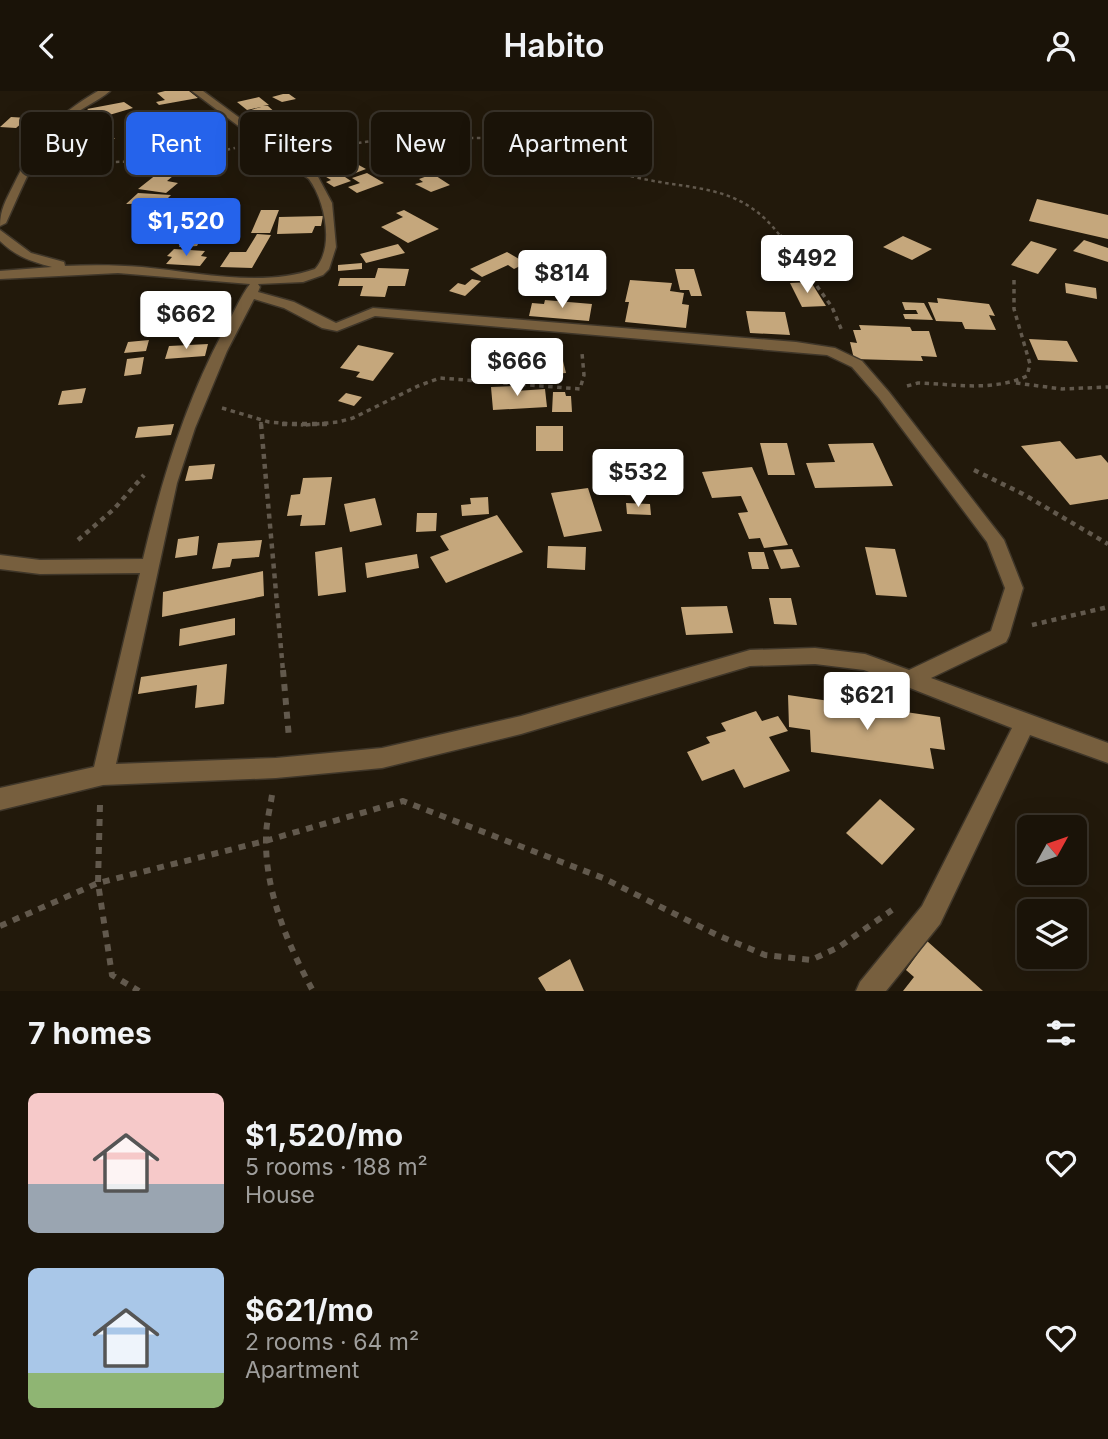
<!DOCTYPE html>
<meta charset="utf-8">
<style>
body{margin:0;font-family:Inter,sans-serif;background:#231c12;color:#f1f3f6;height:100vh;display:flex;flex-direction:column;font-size:26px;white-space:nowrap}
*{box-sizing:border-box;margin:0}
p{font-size:23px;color:#9f9e9c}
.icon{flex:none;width:38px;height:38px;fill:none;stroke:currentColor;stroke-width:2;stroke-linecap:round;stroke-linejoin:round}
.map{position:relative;height:900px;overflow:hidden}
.sheet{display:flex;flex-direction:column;background:#1a1308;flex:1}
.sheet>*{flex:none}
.banner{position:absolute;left:21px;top:21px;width:700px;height:63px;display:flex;gap:14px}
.needle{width:46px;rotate:50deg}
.controls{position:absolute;left:1017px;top:724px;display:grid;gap:14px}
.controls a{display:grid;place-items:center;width:70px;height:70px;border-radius:10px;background:#1a1308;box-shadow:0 7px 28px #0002,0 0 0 2px #383229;font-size:35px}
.price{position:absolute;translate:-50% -60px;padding:0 16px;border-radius:7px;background:#fff;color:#222;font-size:23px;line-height:46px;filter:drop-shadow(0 2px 4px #0008)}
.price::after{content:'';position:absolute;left:50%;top:42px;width:21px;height:16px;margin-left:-10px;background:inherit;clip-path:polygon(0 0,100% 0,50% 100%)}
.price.active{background:#2563eb;color:#fff}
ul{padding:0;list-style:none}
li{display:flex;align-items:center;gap:21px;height:175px;padding:0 28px}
li span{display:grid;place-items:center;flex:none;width:196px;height:140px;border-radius:10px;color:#555}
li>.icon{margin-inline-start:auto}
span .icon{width:84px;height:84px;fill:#fffc;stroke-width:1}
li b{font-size:30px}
h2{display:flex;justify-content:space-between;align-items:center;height:84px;padding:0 28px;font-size:30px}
.pill{padding:0 24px;border-radius:10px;background:#1a1308;box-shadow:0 7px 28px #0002,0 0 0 2px #383229;font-size:24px;line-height:63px}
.pill.active{background:#2563eb;color:#fff}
header{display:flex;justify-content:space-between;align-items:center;height:91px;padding:0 28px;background:#1a1308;font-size:32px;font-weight:600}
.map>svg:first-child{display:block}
.building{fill:#c5a77c}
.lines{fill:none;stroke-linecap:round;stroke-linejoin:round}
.minor-casing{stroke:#3f3629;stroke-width:3}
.path-far3{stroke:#62594d;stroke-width:2.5;stroke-dasharray:3.5 3.5;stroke-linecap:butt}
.path-far2{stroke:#62594d;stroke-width:3.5;stroke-dasharray:4.5 4.5;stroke-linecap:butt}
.path-far1{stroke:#62594d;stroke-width:4.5;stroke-dasharray:5 5;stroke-linecap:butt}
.path{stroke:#62594d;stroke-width:6;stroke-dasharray:7 7;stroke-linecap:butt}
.minor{fill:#775f3e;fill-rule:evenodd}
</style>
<header><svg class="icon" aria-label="back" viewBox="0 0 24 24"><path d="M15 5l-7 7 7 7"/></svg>Habito<svg class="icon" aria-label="person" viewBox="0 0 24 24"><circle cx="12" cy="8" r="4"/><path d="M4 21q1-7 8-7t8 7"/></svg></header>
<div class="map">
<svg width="1108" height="900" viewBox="0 0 1108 900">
<rect width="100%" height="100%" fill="#22190b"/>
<path class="building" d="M165 0H189L198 7 159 14 156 11 165 9 157 2Z
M283 3H289L296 8 282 11 272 6Z
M259 6 269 14 263 15H268L278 24 264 28 251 19 261 16 247 19 237 11Z
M124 11 133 17 99 27 87 18Z
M11 26 28 27 16 37 0 36Z
M172 32 176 37 187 35 193 42 183 44 187 50 156 57 139 39Z
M97 35H111L98 46 115 47 108 54 65 51 72 45H84Z
M310 48 324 58 294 67 289 63 294 62 285 55Z
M63 50 58 56H51L45 63H34L45 51Z
M342 55 352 63 329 67 322 60Z
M57 58 98 60 91 67 49 65Z
M454 63 466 69 461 72 470 76 460 81 438 69Z
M321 64 336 75 320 82 303 69Z
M355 72 366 78 345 86 351 90 334 96 326 91 331 89 323 84Z
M367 82 384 92 357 102 348 96 360 92 352 87Z
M157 83 173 85 167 90 178 92 166 102 138 98Z
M433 83 450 94 431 101 415 93 423 91 419 88Z
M138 102 171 104 163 112 126 113Z
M1037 108 1108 124V148L1029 130Z
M261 119H279L270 142H251Z
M404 119 439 138 408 152 381 136 403 126 396 122Z
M323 125 321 135H315L312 142 277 143 279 126Z
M207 127 197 145H202L197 155 179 156 182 149H175L187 128Z
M257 143 271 144 252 177 220 176 230 161H246Z
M903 145 932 158 912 169 883 156Z
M1084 149 1108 157V171L1073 160Z
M1031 150 1057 158 1038 183 1011 174Z
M398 153 405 162 366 172 360 163Z
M174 158 205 160 201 165 207 166 200 175 166 173 172 166 167 165Z
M507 161 526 172 514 178 508 174 482 186 470 178Z
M362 172V178L338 180V174Z
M378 177 409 178 405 195H388L385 206 360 205 363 195H338L340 187H375Z
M547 177 565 179 558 197 540 195Z
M675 178H694L702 205H691L689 199H680Z
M472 188 481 190 465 205 449 200 458 192 465 194Z
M630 189 672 192 670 200 684 202 682 213 689 214 686 237 625 231 629 211H625Z
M811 191 826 215 802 216 790 192Z
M1065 192 1096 197 1097 208 1066 202Z
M207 203H225L218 219 199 220Z
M937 207 989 213 995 225 989 224 996 239 965 238 962 231 936 230 928 211 938 212Z
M545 209 592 213 589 230 529 225 532 212 544 213Z
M902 211 924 212 933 229 905 228 903 223H918L916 219H905Z
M746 220 785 221 790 244 750 242Z
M859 234 910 236 912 240H929L937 266 921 265 923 270 854 268 850 251 857 252 853 239H861Z
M1029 248 1067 250 1078 271 1038 269Z
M149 249 146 260 124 262 128 251Z
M208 253 205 265 165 268 169 255Z
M358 254 394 262 373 290 356 286 360 281 340 277Z
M559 254 566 282 525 285 520 258Z
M144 266 141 283 124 285 127 268Z
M515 295 516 300 545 298 547 316 493 319 491 296Z
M86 297 82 312 58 314 62 300Z
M553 301H565L566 305H571L572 321H552Z
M346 302 362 306 354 315 338 310Z
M174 333 171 344 135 347 138 336Z
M536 335H563V360H536Z
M1060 350 1076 368 1101 364 1108 372V408L1070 414 1021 355Z
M760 352H787L795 384H768Z
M873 352 893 395 815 397 806 372 835 371 828 353Z
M215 373 212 388 185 390 189 375Z
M752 376 788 454 764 457 760 447 749 448 738 422 748 421 741 405 712 407 702 381Z
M332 386 325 434 300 435 302 424 287 425 291 404 300 403 303 387Z
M624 395H643L644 405 624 404Z
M588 397 602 440 564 446 551 402Z
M488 406 489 423 462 425 461 414 471 413 470 407Z
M375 407 382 434 350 441 344 413Z
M626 412 650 413 651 424 627 423Z
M417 422H437L436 440 416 441Z
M497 424 523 461 446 492 430 466 449 459 440 445Z
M199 445 197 464 175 467 178 448Z
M262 449 259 466 232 468 230 476 212 478 218 452Z
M548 455 586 456 585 479 547 477Z
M342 456 346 501 318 505 315 461Z
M865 456 895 458 907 506 876 504Z
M792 458 800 476 781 478 773 459Z
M748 461H764L769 478H752Z
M417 463 419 477 367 487 365 472Z
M263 480 264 505 162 526 163 501Z
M769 507H791L797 534 774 533Z
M727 515 733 542 686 544 681 516Z
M235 527V544L179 555 180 538Z
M227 573 224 613 195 617 197 594 138 603 141 586Z
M788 604 940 626 945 659 930 657 934 678 811 661 810 639 789 636Z
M756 620 762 630 778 625 788 640 769 646 790 680 744 697 734 678 702 690 687 661 710 652 706 646 726 640 721 632Z
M880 708 915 738 882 774 846 742Z
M927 850 983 900H903L914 886 906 879Z
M570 868 584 900H546L538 887Z"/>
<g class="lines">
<defs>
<path id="minor" d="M98 0H110C97 11 81 17 68 28 37 54 23 96 6 132L0 135C0 119 6 109 13 95 35 50 54 25 98 0Z
M192 0H203L317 84 332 112 336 156 329 178 323 184 303 191 258 193 260 196 258 201 294 211 336 232 373 217 796 251 835 257 862 270 889 301 1004 449 1023 497 1009 545 1006 551 931 587 1108 652V672L1030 644 940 833 886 900H856L860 891 922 815 1012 637 864 579 815 573 750 575 521 643 382 677 276 687 103 694 0 719V697L94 676 140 482 40 483 0 478V464L40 469 143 468C162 388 185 312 224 239 233 224 240 206 250 193L118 182 0 188V180L52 176C32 171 15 165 0 150V139L31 162 64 171 65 175C91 174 116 174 142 176 196 181 262 197 315 178 335 156 325 110 309 88ZM254 208 284 217 322 237 337 240 375 225 827 264 852 276 879 307 987 451 1005 497 991 540 909 579 865 563 815 557 750 559 521 625 382 657 276 667 116 673 177 392 195 337 227 260Z"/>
</defs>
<use href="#minor" class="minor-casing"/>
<path class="path-far3" d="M317 61C367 46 418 47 470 47 499 47 527 45 555 53 583 62 610 81 639 87 696 100 741 92 781 146
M47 83 110 71 175 70 235 57"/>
<path class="path-far2" d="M780 144 832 216 842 240
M1016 292 1062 298 1108 296
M907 295 918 292C955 293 992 301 1027 285L1030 273 1014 218V185
M222 317 269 331 303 334
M261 331V334
M306 334 338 331 353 327 418 295 440 287 580 298 584 284 582 262"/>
<path class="path-far1" d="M261 333 283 580
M282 333H330
M974 379 1023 403 1108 453
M78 449 114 418 144 384
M1032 534 1108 516"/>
<path class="path" d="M283 579 289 647
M272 704C270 718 266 732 266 747 265 801 288 854 313 900
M100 714 98 792 112 884 139 900
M0 835 98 792 265 750 403 710 603 787 717 844 765 864 811 869 839 856 892 819"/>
<use href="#minor" class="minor"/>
</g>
</svg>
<div class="controls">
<a><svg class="needle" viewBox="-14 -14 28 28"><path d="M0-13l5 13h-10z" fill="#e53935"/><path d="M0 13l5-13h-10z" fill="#9f9e9c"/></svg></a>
<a><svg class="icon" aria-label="layers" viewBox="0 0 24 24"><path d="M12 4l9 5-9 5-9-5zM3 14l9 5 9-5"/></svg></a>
</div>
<b class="price active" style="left:186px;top:167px">$1,520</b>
<b class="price" style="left:807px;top:204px">$492</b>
<b class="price" style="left:562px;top:219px">$814</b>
<b class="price" style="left:186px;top:260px">$662</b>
<b class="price" style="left:517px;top:307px">$666</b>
<b class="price" style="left:638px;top:418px">$532</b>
<b class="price" style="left:867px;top:641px">$621</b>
<div class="banner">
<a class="pill">Buy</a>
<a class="pill active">Rent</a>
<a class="pill">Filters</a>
<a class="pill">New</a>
<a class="pill">Apartment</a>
</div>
</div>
<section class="sheet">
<h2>7 homes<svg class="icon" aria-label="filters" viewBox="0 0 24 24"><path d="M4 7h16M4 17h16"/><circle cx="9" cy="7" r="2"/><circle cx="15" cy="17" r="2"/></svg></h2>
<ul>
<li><span style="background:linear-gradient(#f6c9c9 65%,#9aa5b1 0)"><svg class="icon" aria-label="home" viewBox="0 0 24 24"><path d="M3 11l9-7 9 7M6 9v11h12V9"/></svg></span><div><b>$1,520/mo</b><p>5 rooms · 188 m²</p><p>House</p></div><svg class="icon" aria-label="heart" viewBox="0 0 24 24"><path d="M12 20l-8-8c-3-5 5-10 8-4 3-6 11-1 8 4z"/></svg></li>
<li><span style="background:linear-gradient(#a9c7e8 75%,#8fb573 0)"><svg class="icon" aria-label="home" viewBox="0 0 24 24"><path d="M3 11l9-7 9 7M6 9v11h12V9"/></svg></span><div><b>$621/mo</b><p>2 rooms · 64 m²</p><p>Apartment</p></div><svg class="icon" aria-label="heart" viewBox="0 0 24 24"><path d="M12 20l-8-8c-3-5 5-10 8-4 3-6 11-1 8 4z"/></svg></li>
</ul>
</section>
